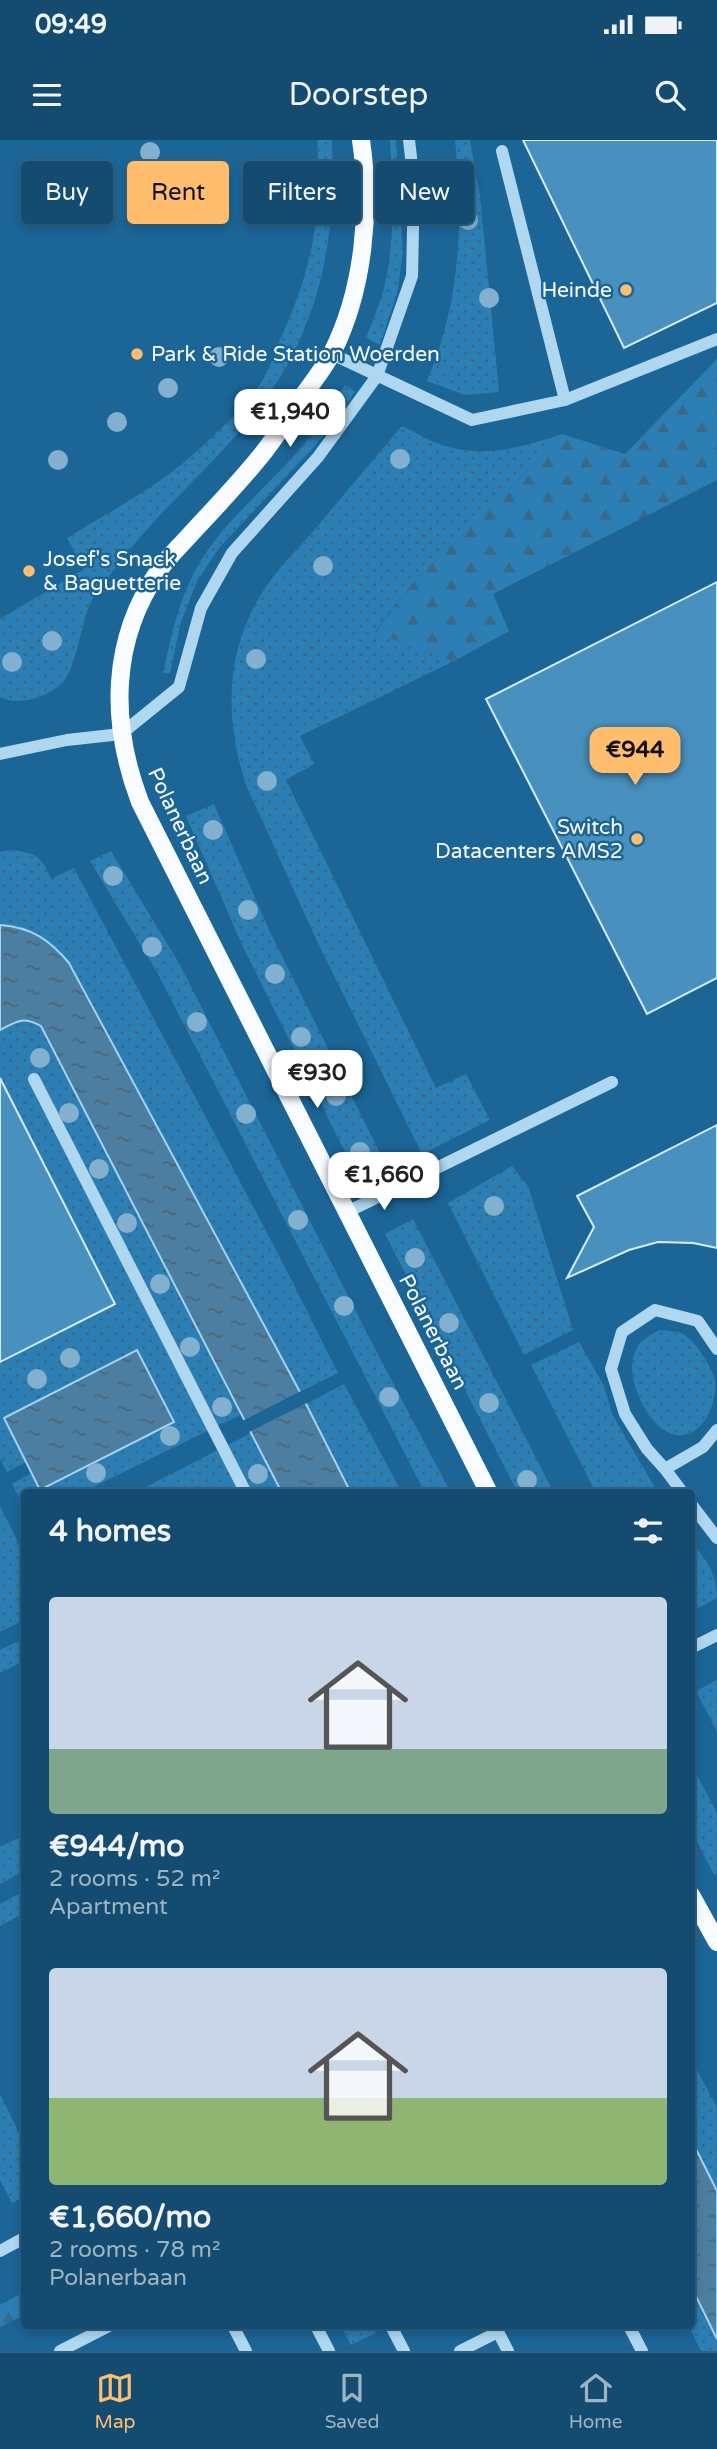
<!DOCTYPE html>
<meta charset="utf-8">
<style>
body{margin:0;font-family:"Varela Round",sans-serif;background:#215679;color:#f1f3f6;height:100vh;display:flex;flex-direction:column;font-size:26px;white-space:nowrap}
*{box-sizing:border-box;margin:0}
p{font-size:23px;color:#9db4c3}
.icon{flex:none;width:38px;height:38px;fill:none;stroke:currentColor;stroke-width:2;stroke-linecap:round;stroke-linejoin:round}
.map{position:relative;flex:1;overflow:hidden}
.sheet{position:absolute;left:21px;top:1349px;width:674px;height:840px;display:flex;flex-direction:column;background:#144c71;border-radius:7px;box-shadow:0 4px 10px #0003,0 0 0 2px #336384}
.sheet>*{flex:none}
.banner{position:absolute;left:21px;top:21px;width:676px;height:63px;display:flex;gap:14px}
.price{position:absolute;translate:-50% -60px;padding:0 16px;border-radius:14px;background:#fff;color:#222;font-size:23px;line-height:46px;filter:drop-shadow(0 2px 4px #0008)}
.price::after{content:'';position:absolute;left:50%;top:42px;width:21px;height:16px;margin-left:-10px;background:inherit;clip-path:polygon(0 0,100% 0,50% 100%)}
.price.active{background:#ffbe6e;color:#111}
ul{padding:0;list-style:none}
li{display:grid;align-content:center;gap:14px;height:371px;padding:0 28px}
li span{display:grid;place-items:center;height:217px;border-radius:7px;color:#555}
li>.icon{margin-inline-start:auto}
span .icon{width:126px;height:126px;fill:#fffc;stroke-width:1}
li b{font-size:30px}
h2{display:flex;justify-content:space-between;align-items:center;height:84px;padding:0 28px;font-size:30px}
.chip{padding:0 24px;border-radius:7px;background:#144c71;box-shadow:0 4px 10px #0003,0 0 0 2px #336384;font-size:24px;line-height:63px}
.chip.active{background:#ffbe6e;color:#111}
.status{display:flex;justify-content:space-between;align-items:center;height:49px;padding:0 35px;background:#144c71;direction:ltr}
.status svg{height:19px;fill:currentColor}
header{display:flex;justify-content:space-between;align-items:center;height:91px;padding:0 28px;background:#144c71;font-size:32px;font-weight:600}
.menu{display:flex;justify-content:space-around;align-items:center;height:98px;border-top:2px solid #336384;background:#144c71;font-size:19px;color:#9db4c3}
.menu a{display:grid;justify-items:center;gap:4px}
.menu .active{color:#ffbe6e}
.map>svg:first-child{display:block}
.grass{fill:url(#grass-dots)}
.forest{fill:url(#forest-firs)}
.water{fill:url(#water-ripples);stroke:#a2d4f2;stroke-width:2}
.pier{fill:#1b6597}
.building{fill:#4891bf;stroke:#d6edfb;stroke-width:2}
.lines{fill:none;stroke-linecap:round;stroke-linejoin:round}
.minor{stroke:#afd7f0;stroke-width:12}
.major{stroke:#f8fcff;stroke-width:18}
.tree{fill:#82b0ce}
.poi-dot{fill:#ffbe6e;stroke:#1b6597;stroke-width:2.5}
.labels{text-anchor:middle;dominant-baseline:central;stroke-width:5;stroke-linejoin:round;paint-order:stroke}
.poi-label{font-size:21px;fill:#fff;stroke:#1b6597;text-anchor:end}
.street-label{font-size:21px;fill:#fff;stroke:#1b6597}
</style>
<div class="status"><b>09:49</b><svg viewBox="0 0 49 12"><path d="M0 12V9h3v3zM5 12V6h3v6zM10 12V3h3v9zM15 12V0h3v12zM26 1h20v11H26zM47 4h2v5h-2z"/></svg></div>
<header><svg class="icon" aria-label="menu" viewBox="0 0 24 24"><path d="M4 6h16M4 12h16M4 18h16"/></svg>Doorstep<svg class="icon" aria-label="search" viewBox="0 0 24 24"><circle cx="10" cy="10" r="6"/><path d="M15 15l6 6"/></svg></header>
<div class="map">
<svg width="717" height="2211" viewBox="0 0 717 2211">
<defs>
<pattern id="grass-dots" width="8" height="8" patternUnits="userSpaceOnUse" patternTransform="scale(1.75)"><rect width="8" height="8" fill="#2b7fb4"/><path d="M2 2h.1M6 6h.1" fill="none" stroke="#3a6885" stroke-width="1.8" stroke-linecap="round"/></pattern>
<pattern id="forest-firs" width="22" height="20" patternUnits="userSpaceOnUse" patternTransform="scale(1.75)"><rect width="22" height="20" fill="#2b7fb4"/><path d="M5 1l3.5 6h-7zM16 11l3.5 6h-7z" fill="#3a6885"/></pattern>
<pattern id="water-ripples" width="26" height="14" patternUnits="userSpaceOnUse" patternTransform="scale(1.75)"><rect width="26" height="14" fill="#4c7ea1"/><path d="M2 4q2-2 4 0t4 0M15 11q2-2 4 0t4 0" fill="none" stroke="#4c6576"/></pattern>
</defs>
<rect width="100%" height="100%" fill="#1b6597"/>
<path class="grass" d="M317 0H332C334 69 330 128 303 192 273 267 214 318 160 375 137 400 116 426 96 453 79 476 80 529 59 546 44 558 18 566 0 557V479L84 429 67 398C107 373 152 350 188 319 211 299 245 267 262 241 269 230 274 215 279 202 311 133 323 76 317 0Z
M390 0H396L403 111 397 154 380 205 366 198C372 183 378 167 383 152 396 103 393 50 390 0Z
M455 0H470L480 56 499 252 465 255 427 241C460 163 464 83 455 0Z
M345 245 355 252 337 280 311 310 219 408 197 441 181 482 170 533H163C170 501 176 471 190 441 215 386 268 348 306 302 320 284 333 265 345 245Z
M402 286C415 292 429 301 442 305 484 319 523 307 562 294L481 378 418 437 375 492 454 521 300 596 314 624 286 640 436 948 466 934 490 980 422 1014 316 799 246 645C223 574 225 503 270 441 284 422 301 405 316 388 344 354 373 320 402 286Z
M214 664 270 792 388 1029 361 1044 242 805 186 676Z
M10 710C36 713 41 715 51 739L74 728 284 1125 338 1233 300 1252 80 841 31 791 0 785V712Z
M111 711 179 823 374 1207 451 1353H425L158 834 90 721Z
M18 880H30L41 886 242 1274 81 1353H24V1367L12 1344 32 1333 40 1349 174 1282 137 1210 4 1279 26 1322 7 1332 0 1319V1222L115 1164 5 947 0 949V890Z
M512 1026 528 1046 573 1190 524 1215 448 1063Z
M413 1079 554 1353H518L385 1094Z
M660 1190C666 1191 675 1191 681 1193 695 1200 711 1225 715 1240 717 1262 706 1291 684 1295 653 1301 624 1239 634 1215 638 1201 648 1196 660 1190Z
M579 1202 604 1246 612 1274 658 1353H596L531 1225Z
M344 1244 402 1353H351L306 1264Z
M251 1293 282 1353H201L198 1346 184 1353H134Z
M0 1366 24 1414V1480L0 1492Z
M691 1401C706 1419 717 1434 717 1458L691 1472Z
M24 1498V1521L0 1533V1510Z
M717 1540V1592L696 1551Z
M691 1624 717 1673V1733L714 1735 691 1690Z
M24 1695V1731L0 1744V1707Z
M24 1751V1773L0 1786V1764Z
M691 1918 717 1968V2051L691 1999Z
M0 1954 18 1991 24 1988V2057L12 2063 0 2040Z
M691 2147 717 2199V2211H701L689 2186H691Z
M341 2186H372L376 2193 351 2205Z"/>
<path class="forest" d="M717 219V340L493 454 509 491 454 521 375 493 418 437 481 378 562 294 625 314Z
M24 2152V2175L0 2187V2165Z"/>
<path class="water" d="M0 785C31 787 50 800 69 823L300 1252 351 1353H282L41 886C23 876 17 881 0 890Z
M137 1210 174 1282 40 1350 4 1278Z
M691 1999 717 2051V2199L691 2146Z"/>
<path class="pier" d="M303 1250 309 1262 247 1293 242 1281Z"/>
<path class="building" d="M523 0H717V163L624 208Z
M717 442V838L647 874 486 559Z
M0 938 115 1164 0 1222Z
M717 985V1108L693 1103 658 1102 629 1110 567 1138 594 1087 577 1056Z"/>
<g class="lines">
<path class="minor" d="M502 11 565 260
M332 214 472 280 565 260 717 199
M0 614 67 600 121 594 179 547 201 468 232 413 318 317 377 236 412 136 414 43 409 0
M34 939 246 1353
M347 1072 612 942
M665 1329 647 1309 625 1274 611 1229 622 1192 655 1170 698 1181 717 1209
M683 1353 665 1329 703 1307 717 1290
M691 1364 717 1398
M691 1508 717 1495
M0 2111 24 2098
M233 2186 246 2211
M316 2186 329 2211
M391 2186 404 2211
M495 2186 508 2211
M629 2186 642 2211
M60 2211 109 2186
M460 2211 498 2192"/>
<path class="major" d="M361 0C371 69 364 150 332 213 324 228 312 243 302 257 288 277 275 299 259 318 237 345 212 371 188 397 179 407 168 417 160 429 110 500 110 583 140 662L489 1353
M691 1755 717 1802"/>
</g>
<g class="tree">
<circle cx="150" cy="12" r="10"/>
<circle cx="98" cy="47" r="10"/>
<circle cx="45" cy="75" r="10"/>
<circle cx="468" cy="80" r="10"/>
<circle cx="489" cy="158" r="10"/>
<circle cx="219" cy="217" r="10"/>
<circle cx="168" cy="248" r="10"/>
<circle cx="117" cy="282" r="10"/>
<circle cx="400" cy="319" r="10"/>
<circle cx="58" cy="320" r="10"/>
<circle cx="323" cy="426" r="10"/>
<circle cx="52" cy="501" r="10"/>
<circle cx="256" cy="519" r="10"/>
<circle cx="12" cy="522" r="10"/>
<circle cx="267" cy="641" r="10"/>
<circle cx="213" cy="690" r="10"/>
<circle cx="113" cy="736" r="10"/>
<circle cx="248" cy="770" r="10"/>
<circle cx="152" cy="807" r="10"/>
<circle cx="275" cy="834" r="10"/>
<circle cx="197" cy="882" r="10"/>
<circle cx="301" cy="897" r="10"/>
<circle cx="40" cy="918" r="10"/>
<circle cx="336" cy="956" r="10"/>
<circle cx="69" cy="973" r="10"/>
<circle cx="246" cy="974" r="10"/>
<circle cx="360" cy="1012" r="10"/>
<circle cx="99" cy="1029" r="10"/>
<circle cx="494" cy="1066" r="10"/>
<circle cx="298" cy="1080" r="10"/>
<circle cx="127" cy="1083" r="10"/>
<circle cx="415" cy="1118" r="10"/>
<circle cx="160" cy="1144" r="10"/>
<circle cx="344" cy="1166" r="10"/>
<circle cx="449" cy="1183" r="10"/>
<circle cx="190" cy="1207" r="10"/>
<circle cx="70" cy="1218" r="10"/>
<circle cx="37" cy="1239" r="10"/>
<circle cx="389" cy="1257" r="10"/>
<circle cx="489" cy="1263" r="10"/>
<circle cx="222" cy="1267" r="10"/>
<circle cx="170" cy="1296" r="10"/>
<circle cx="96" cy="1333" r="10"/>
<circle cx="258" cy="1334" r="10"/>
<circle cx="527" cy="1340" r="10"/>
</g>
<g class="poi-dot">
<circle cx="626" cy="150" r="7"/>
<circle cx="137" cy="214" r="7"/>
<circle cx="29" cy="431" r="7"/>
<circle cx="637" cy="699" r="7"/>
</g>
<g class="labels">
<g class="poi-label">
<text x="612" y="150">Heinde</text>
<text x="151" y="214" text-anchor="start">Park &amp; Ride Station Woerden</text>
<text x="43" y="419" text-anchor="start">Josef's Snack<tspan x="43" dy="24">&amp; Baguetterie</tspan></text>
<text x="623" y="687">Switch<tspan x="623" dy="24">Datacenters AMS2</tspan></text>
</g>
<g class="street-label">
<text transform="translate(180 686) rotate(65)">Polanerbaan</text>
<text transform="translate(433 1192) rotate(63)">Polanerbaan</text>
</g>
</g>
</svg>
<b class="price" style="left:290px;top:309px">€1,940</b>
<b class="price active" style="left:635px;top:647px">€944</b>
<b class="price" style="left:317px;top:970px">€930</b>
<b class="price" style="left:384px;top:1072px">€1,660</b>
<div class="banner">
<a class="chip">Buy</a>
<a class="chip active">Rent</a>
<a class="chip">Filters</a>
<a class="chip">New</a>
</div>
<section class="sheet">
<h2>4 homes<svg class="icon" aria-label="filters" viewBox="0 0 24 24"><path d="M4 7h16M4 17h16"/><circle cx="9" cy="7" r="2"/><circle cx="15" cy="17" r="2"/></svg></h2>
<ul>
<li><span style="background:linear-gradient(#c9d6e8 70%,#7fa58c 0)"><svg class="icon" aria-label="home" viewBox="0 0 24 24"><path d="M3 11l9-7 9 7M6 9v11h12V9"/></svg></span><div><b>€944/mo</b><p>2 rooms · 52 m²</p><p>Apartment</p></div></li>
<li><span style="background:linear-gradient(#c9d6e8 60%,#8fb573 0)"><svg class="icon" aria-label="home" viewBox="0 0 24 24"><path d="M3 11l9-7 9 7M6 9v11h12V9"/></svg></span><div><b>€1,660/mo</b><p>2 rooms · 78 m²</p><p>Polanerbaan</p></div></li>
</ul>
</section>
</div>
<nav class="menu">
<a class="active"><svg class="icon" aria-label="map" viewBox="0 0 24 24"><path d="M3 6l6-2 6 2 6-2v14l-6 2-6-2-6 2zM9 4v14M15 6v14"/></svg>Map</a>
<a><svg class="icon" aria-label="saved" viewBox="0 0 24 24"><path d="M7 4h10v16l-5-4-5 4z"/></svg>Saved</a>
<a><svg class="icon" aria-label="home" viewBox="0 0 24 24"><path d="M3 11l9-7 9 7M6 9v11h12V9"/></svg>Home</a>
</nav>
